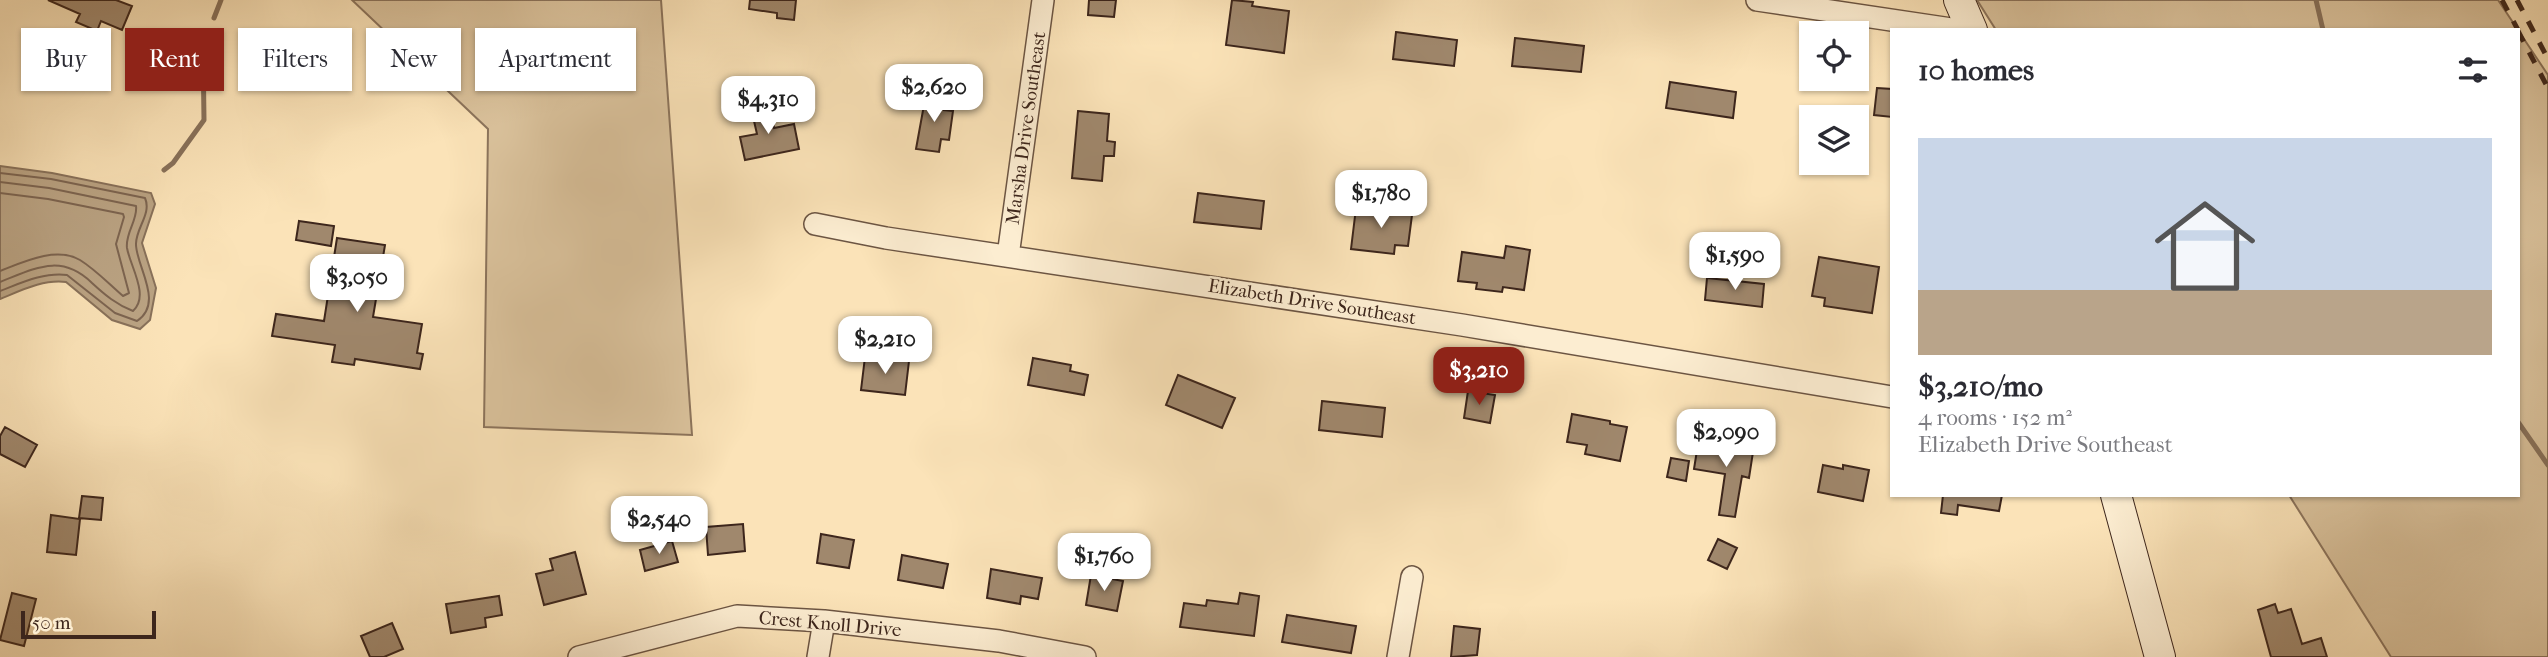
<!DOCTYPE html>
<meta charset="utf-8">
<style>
body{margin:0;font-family:"IM FELL French Canon",serif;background:#f2f2f3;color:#2b2b33;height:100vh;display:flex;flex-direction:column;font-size:26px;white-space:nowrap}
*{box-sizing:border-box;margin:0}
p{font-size:23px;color:#7c7c81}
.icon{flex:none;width:38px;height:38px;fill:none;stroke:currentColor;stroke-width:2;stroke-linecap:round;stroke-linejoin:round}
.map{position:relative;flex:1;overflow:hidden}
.panel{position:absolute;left:1890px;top:28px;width:630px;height:469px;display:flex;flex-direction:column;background:#fff;border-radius:0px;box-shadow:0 2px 5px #0004}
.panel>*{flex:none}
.guide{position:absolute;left:21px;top:28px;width:665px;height:63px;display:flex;gap:14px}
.tools{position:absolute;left:1799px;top:21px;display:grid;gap:14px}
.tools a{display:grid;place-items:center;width:70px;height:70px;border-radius:0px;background:#fff;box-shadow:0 2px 5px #0004;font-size:35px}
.scale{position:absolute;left:21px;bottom:18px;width:135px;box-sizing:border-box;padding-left:7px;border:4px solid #3d261c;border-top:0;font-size:19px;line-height:24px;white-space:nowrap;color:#3d261c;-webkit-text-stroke:5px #fcedd1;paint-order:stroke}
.price{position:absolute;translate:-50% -60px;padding:0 16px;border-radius:14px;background:#fff;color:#222;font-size:23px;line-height:46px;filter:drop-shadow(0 2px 4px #0008)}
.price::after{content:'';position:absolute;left:50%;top:42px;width:21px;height:16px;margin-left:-10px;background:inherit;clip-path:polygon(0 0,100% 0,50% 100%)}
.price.on{background:#8f2418;color:#fff}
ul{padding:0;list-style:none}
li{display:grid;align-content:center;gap:14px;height:371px;padding:0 28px}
li span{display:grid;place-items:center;height:217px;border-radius:0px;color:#555}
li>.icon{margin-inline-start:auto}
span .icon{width:126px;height:126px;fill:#fffc;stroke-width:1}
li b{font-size:30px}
h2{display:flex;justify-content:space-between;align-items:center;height:84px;padding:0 28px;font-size:30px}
.chip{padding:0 24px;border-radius:0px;background:#fff;box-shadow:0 2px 5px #0004;font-size:24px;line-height:63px}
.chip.on{background:#8f2418;color:#fff}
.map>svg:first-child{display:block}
.green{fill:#dbc39d;stroke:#8c745c;stroke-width:2}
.water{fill:#baa383;stroke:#88715a;stroke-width:2}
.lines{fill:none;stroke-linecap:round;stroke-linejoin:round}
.shore{stroke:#7c6450;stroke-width:2}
.stream{stroke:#88715a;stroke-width:5}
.building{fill:#a0886d;stroke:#3d261c;stroke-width:2}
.minor-casing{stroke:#6c5543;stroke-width:24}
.secondary-casing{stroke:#3d261c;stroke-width:32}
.minor{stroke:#fcedd1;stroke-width:21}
.secondary{stroke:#fcedd1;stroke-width:30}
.rail{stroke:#3d261c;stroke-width:5;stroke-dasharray:12 12;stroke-linecap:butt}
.labels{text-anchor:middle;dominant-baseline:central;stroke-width:5;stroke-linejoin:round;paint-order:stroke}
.street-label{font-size:19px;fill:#3d261c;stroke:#fcedd1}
</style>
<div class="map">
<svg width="2548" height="657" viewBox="0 0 2548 657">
<rect width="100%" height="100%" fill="#fbe3b8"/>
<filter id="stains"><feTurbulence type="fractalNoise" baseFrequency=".00286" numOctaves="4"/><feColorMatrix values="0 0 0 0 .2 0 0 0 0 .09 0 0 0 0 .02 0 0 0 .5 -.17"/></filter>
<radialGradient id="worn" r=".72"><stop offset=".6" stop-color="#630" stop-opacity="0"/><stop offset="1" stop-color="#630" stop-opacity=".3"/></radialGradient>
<path class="green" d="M352 0H661L692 435 484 427 488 129Z
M1977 0H2498L2518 30H1996Z
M2518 30 2548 75V657H2391L2289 495H2518Z"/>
<path class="water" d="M0 166 52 173 151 193 155 204 142 243 156 288 150 320 140 329 112 320 66 282C43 279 20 291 0 299Z"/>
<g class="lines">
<path class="shore" d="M0 173 51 179 145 198C152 214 135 229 136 245 137 268 164 303 137 321L115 313 67 275C44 272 21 283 0 291
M0 182 49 188 136 206C138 220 125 233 127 248 130 266 150 296 133 311 117 305 105 295 92 283 61 253 36 268 0 282
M0 193 48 199 123 214 124 217 116 244 129 293 123 296C109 284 96 270 80 260 56 246 23 262 0 271"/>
<path class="stream" d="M2316 0 2323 30
M214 18 221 0
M164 170 173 163 204 120 203 45
M2518 422 2548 465"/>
</g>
<path class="building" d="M48 0H116L132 6 122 30 101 21 97 31 76 22 80 14Z
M750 0H796L794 20 777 18V13L749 9Z
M1089 0H1116L1114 17 1088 15Z
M1232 0 1253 2 1252 6 1289 11 1284 53 1226 45Z
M1396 32 1457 40 1454 66 1393 59Z
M1515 38 1584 46 1581 72 1512 66Z
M1670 82 1736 92 1733 118 1666 108Z
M1877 88 1892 89V117L1874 115Z
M926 94 946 97 944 110 953 111 949 140 941 139 939 152 916 149Z
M769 104 774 128 794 124 799 149 745 160 740 137 757 134 751 108Z
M1078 111 1109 114 1107 141 1115 142 1114 156H1104L1102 181 1072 178Z
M1198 193 1264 201 1261 229 1194 222Z
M1383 204 1397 206 1396 213 1412 215 1408 246 1395 245 1394 254 1351 249 1356 208 1382 211Z
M299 221 334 226 331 246 296 240Z
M337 238 385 245 373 317 422 324 417 353 423 354 420 369 355 359 354 365 332 362 335 345 272 336 276 314 324 321Z
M1506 246 1530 250 1524 290 1503 287 1502 292 1476 289 1477 283 1458 281 1462 252 1504 258Z
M1819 257 1879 267 1872 313 1824 306 1825 298 1812 296Z
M1707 278 1764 284 1762 307 1705 300Z
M865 357 909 361 905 395 861 390Z
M1033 358 1071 365 1070 371 1088 375 1084 395 1028 385Z
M1178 375 1235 398 1222 428 1166 405Z
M1468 391 1495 395 1490 423 1464 418Z
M1322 401 1385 408 1382 437 1319 430Z
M1572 414 1610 421V424L1627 427 1620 461 1585 454 1587 445 1567 442Z
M5 427 37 445 25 467 0 454V436Z
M1710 438 1740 443 1739 449 1753 452 1749 478 1742 476 1735 517 1719 515 1725 474 1694 469 1698 444 1709 446Z
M1671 458 1689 461 1686 481 1667 477Z
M1823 465 1843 469V465L1869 470 1863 501 1818 492Z
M1943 495H2002L1999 511 1958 505 1957 515 1941 513Z
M82 496 103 498 101 520 79 518Z
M51 515 80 519 76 555 47 552Z
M743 524 745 551 708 555 706 527Z
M821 534 854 540 849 568 817 563Z
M1718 539 1737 548 1727 569 1708 560Z
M672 541 678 562 645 571 640 550Z
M575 552 586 594 544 605 536 574 553 570 550 559Z
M902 555 948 564 943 588 898 580Z
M991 569 1042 578 1038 599 1021 596 1020 604 987 598Z
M1091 575 1123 581 1117 611 1086 605Z
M12 593 36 599 24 646 0 640Z
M1240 593 1259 596 1254 636 1180 627 1184 603 1206 606 1207 600 1238 604Z
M499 596 502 615 485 618 486 627 451 633 446 604Z
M2275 604 2278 613 2291 609 2302 644 2321 638 2327 657H2271L2258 610Z
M1287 615 1356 626 1351 653 1282 642Z
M392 623 403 649 384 657H370L361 636Z
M1454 626 1480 629 1477 655 1451 657Z"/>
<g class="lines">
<defs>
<path id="minor" d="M1757 0 1958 30
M815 224 886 238 1462 325 1892 397
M1008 256 1043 0
M579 657 737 616 824 621 999 641 1085 657
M818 657 824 621
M1398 657 1412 577"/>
<path id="secondary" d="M1959 0 1972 30
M2116 495 2160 657"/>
</defs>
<use href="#minor" class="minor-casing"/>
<use href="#secondary" class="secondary-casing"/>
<use href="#minor" class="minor"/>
<use href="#secondary" class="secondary"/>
<path class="rail" d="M2502 0 2518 30
M2517 0 2548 59
M2518 31 2548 88"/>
</g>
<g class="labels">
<g class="street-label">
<text transform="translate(1026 128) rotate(-82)">Marsha Drive Southeast</text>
<text transform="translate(1312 302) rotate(9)">Elizabeth Drive Southeast</text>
<text transform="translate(830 624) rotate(5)">Crest Knoll Drive</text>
</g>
</g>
<rect width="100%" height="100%" filter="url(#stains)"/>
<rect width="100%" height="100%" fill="url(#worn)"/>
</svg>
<div class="tools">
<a><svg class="icon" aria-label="locate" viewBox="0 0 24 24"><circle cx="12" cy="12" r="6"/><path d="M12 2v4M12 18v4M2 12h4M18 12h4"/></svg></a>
<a><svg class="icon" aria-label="layers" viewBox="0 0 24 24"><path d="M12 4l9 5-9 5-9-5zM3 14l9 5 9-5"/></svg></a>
</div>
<div class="scale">50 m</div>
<b class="price" style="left:934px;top:124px">$2,620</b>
<b class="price" style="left:768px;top:136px">$4,310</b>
<b class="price" style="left:1381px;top:230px">$1,780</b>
<b class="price" style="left:1735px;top:292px">$1,590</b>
<b class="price" style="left:357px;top:314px">$3,050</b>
<b class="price" style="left:885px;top:376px">$2,210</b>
<b class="price on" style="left:1479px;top:407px">$3,210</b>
<b class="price" style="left:1726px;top:469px">$2,090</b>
<b class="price" style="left:659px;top:556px">$2,540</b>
<b class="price" style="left:1104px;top:593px">$1,760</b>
<div class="guide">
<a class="chip">Buy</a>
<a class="chip on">Rent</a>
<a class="chip">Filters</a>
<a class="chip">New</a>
<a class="chip">Apartment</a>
</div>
<section class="panel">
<h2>10 homes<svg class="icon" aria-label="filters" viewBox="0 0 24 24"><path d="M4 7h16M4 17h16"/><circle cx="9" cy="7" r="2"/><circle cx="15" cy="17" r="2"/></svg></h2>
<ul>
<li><span style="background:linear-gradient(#c9d6e8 70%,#b9a48a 0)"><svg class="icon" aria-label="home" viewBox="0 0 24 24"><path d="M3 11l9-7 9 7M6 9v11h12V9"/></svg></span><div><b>$3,210/mo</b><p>4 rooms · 152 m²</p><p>Elizabeth Drive Southeast</p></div></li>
</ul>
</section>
</div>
